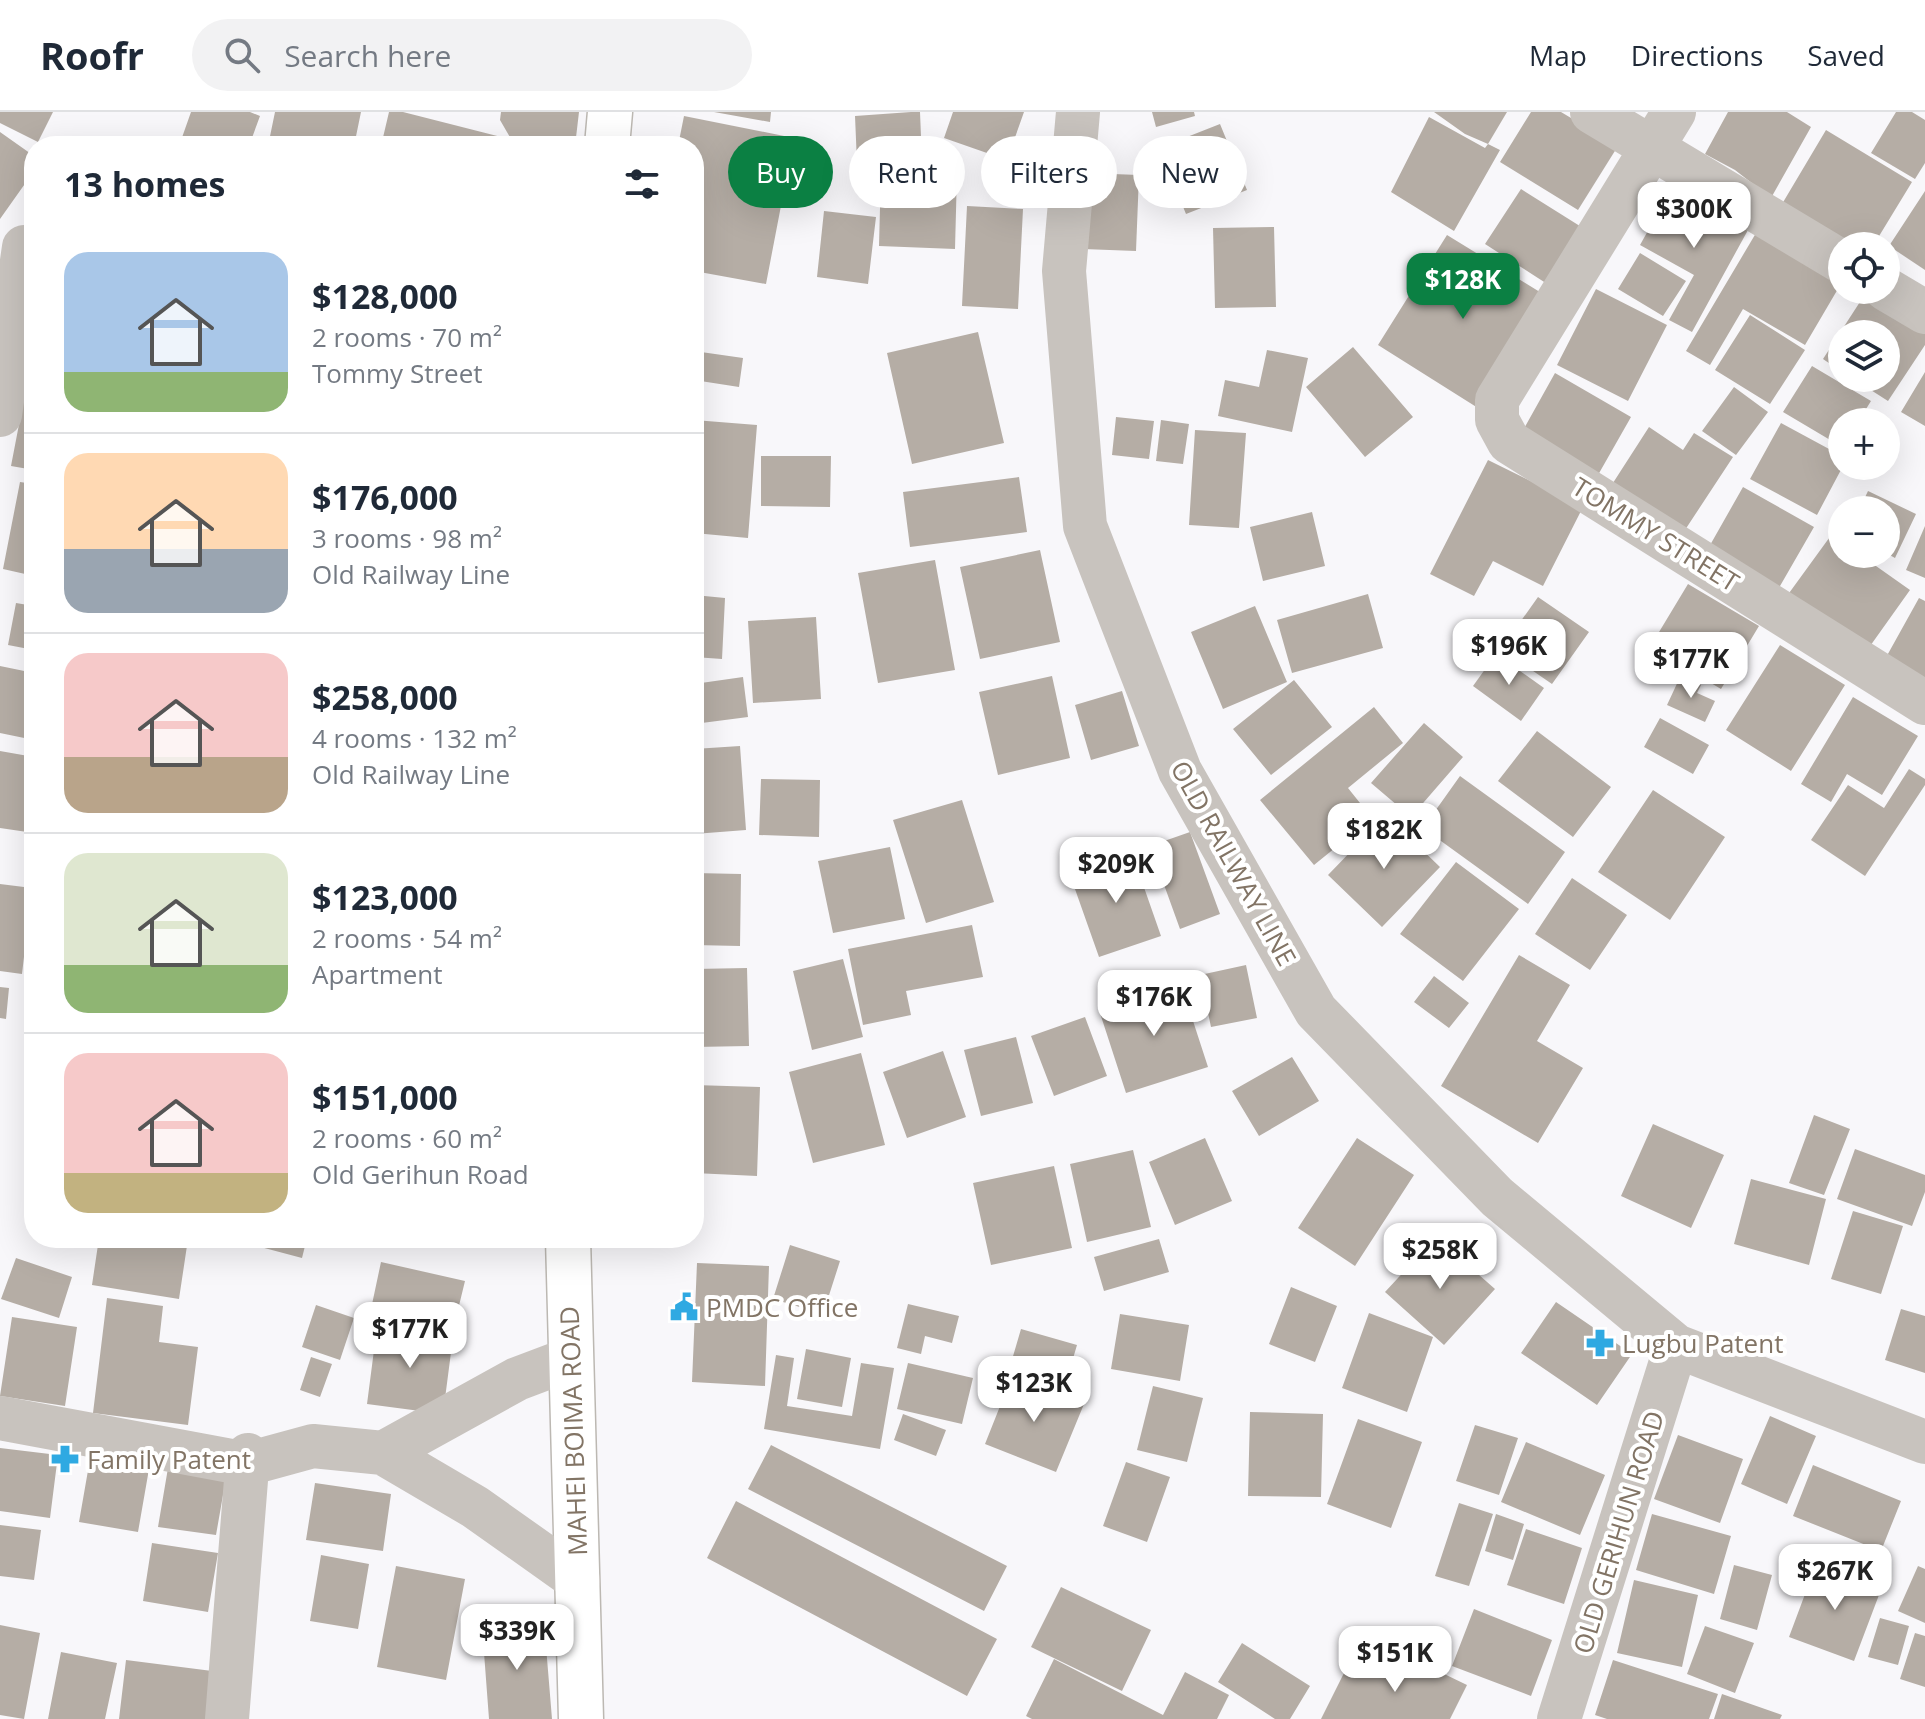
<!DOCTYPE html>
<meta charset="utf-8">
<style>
body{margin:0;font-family:"Open Sans",sans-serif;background:#f2f2f3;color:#1f2937;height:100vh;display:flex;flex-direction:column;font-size:30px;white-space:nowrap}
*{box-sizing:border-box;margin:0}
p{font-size:26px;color:#747a83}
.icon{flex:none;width:44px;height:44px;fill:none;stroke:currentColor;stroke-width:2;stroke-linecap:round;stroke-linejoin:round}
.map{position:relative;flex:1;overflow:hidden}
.details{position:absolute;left:24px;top:24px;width:680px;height:1112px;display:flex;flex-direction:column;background:#fff;border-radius:32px;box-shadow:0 8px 32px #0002}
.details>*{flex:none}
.guide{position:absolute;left:728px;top:24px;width:760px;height:72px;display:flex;gap:16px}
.buttons{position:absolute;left:1828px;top:120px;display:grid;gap:16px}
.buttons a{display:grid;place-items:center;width:72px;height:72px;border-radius:50%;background:#fff;box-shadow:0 8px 32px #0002;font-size:40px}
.price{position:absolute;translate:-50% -68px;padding:0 18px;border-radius:16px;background:#fff;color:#222;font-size:26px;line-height:52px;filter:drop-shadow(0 2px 4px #0008)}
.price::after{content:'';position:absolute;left:50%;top:48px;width:24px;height:18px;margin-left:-12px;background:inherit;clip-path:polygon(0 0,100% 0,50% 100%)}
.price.on{background:#0b8043;color:#fff}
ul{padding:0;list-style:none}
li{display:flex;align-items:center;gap:24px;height:200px;padding:0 40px}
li+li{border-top:2px solid #e0e1e3}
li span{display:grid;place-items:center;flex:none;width:224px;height:160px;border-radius:24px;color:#555}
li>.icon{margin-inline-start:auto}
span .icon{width:96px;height:96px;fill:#fffc;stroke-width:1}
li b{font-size:34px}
h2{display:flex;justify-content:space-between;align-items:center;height:96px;padding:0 40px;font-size:34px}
.pill{padding:0 28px;border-radius:36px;background:#fff;box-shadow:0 8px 32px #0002;font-size:28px;line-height:72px}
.pill.on{background:#0b8043;color:#fff}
header{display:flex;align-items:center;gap:48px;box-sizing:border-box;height:112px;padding:0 40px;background:#fff;border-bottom:2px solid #e0e1e3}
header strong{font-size:38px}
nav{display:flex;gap:44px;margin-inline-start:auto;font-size:28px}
.search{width:560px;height:72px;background:#f2f2f3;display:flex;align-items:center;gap:20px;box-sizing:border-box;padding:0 28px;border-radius:44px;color:#747a83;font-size:30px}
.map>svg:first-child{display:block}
.building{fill:#b5ada5}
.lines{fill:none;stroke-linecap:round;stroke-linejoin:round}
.primary-casing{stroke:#bcb8b2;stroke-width:47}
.minor{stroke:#c8c3be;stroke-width:44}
.tertiary{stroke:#c8c3be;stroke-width:44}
.primary{stroke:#fff;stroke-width:44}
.labels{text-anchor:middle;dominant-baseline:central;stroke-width:8;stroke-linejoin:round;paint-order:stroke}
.street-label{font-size:26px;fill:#827465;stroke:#fff}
.poi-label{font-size:26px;fill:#827465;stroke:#fff;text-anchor:start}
</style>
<header>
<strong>Roofr</strong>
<div class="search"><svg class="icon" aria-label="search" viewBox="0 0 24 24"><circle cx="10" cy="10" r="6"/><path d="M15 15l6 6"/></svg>Search here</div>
<nav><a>Map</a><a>Directions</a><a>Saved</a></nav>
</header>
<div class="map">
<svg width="1925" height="1607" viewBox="0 0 1925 1607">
<rect width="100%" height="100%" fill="#f8f7fa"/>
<path class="building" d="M0 0H53L38 30 0 11Z
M191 0H250L260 4 249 34H179Z
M275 0H361L354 34H268Z
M389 0H403L509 27 507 34H381Z
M501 0H579L575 34H515L500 8Z
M714 0H771L770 10Z
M911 0H920L922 49 857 51 855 4Z
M953 0H1024L1007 48 944 26Z
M1152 0H1194L1195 4 1156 15Z
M1434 0H1507L1488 32 1465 22Z
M1531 0H1561L1618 34 1578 98 1500 50Z
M1728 0H1787L1811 15 1771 86 1735 58 1705 42Z
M1896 0H1912L1925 8V51L1915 67 1871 41Z
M684 4 794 26 766 172 694 159V34H678Z
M1429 5 1485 36 1488 32 1500 38 1454 119 1391 80Z
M1220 12 1247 78 1186 102 1159 36Z
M1826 18 1912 70 1873 134H1853L1782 92Z
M0 20 34 44V59L0 107Z
M881 58 957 61 955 137 879 134Z
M1086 61 1139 63 1136 139 1083 137Z
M1672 76 1748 118 1692 220 1669 208 1694 163 1640 133Z
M1521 77 1591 121 1555 177 1485 132Z
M1925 79V158L1889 134Z
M967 94 1023 97 1018 197 962 194Z
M824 99 876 105 868 172 817 165Z
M1274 115 1276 195 1215 196 1213 116Z
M1759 116 1842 170 1805 233 1743 197 1710 253 1686 239Z
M1447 123 1548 185 1478 296 1378 233Z
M1640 141 1686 169 1663 204 1618 177Z
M1596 177 1667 213 1628 289 1557 253Z
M1867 179 1925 217V233L1888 289 1852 266H1886V222H1842V260L1823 247Z
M1750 203 1805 238 1770 292 1715 258Z
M978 220 1004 331 912 352 887 241Z
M1353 235 1413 305 1365 345 1306 275Z
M1267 238 1308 246 1292 320 1218 304 1225 268 1259 275Z
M694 239 743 246 739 275 694 268Z
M1812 254 1871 289 1858 310H1842V335L1783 300Z
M1925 260V314L1901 300Z
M1555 261 1631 305 1598 363 1522 320Z
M1734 275 1768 300 1736 343 1702 319Z
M26 276 34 278V358L11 354Z
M1116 305 1154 309 1149 347 1112 343Z
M694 308 757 313 748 426 694 421Z
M1161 308 1189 312 1183 352 1156 349Z
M1781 311 1842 344 1843 354 1817 403 1750 367Z
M1649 315 1683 338 1694 321 1733 345 1683 421 1611 374Z
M1195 318 1246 321 1239 416 1189 413Z
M761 344H831L830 395 761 394Z
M1488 348 1583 395 1543 474 1493 449 1474 484 1430 462Z
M1019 365 1027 420 910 435 903 380Z
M20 370 34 372V464L3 457Z
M1743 375 1814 415 1776 481 1705 442Z
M1868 379 1916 402 1895 446 1886 441V398H1859Z
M1312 400 1325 454 1263 469 1250 415Z
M1925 414V466L1906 458Z
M1832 422 1842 430V442H1859L1910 478 1863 544 1784 488Z
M1040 438 1060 530 980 547 960 455Z
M935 448 955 558 878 571 858 461Z
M1688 472 1759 514 1721 577 1650 535Z
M1368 482 1383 536 1292 561 1277 508Z
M694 483 725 486 722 547 694 545Z
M1538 485 1589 520 1552 572 1501 537Z
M1919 486 1925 489V571L1884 549Z
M16 491 34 494V538L8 533Z
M1255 494 1287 570 1223 597 1191 520Z
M816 505 821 587 753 591 748 509Z
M1780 533 1845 573 1791 659 1726 618Z
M1496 542 1544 576 1521 609 1473 574Z
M0 554 34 561V628L0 621Z
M1681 563 1701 573 1697 581 1715 589 1705 610 1667 593Z
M1052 564 1070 646 998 663 979 580Z
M743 565 748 605 694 612V572Z
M1294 568 1332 615 1271 663 1233 617Z
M1122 579 1139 634 1091 648 1075 593Z
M1853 585 1918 624 1882 683 1847 662 1831 690 1801 672Z
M1374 595 1403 631 1348 676 1372 706 1314 753 1260 688Z
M1660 606 1709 633 1693 662 1644 635Z
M1424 611 1463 645 1411 705 1371 671Z
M1537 619 1611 675 1573 725 1498 669Z
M740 634 746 718 694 722V637Z
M0 639 34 645V721L0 716Z
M1909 657 1925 667V673L1865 764 1811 728 1848 673 1884 696Z
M1460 664 1565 740 1528 792 1423 716Z
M761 667 820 668 819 725 759 723Z
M1653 678 1725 725 1670 808 1598 760Z
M962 688 994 790 926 811 893 708Z
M1386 703 1440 755 1382 815 1328 763Z
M1190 720 1220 802 1180 817 1150 734Z
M890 735 905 807 833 821 818 749Z
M1132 741 1161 824 1099 845 1070 763Z
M1456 750 1519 797 1463 869 1400 822Z
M694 761 741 762 740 834 694 833Z
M1572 766 1627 803 1590 858 1535 822Z
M0 772 32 776 22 862 0 859Z
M972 813 983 865 906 879 911 903 863 913 848 837Z
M1519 843 1570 873 1537 929 1583 956 1538 1031 1441 974Z
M843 847 863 925 812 938 793 859Z
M1246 853 1257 906 1211 915 1200 863Z
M747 856 749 934 694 935V857Z
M1434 864 1469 891 1449 916 1414 890Z
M1181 872 1208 955 1126 981 1099 898Z
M0 875 9 876 6 907 0 906Z
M1085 905 1107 964 1054 984 1031 924Z
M1016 925 1033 991 981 1004 964 938Z
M32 930 34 931V967L26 966Z
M943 939 966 1005 907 1026 883 960Z
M861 941 885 1033 813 1051 789 960Z
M1292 945 1319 989 1259 1024 1232 979Z
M694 973 760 975 757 1064 694 1061Z
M1814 1003 1850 1017 1824 1083 1789 1071Z
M1653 1012 1724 1043 1691 1116 1621 1084Z
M1205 1026 1232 1089 1175 1113 1149 1050Z
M1357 1026 1414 1063 1355 1154 1298 1116Z
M1855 1037 1925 1063V1080L1912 1114 1837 1087Z
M1133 1038 1151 1115 1087 1130 1070 1052Z
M1054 1054 1072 1136 991 1153 973 1071Z
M1751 1067 1826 1087 1809 1153 1734 1132Z
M1853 1099 1903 1114 1881 1182 1831 1167Z
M1436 1125 1495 1177 1444 1233 1385 1180Z
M99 1126 188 1127 179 1187 92 1173Z
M227 1126H307L302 1146Z
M1159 1127 1169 1160 1104 1179 1094 1145Z
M790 1133 840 1149 823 1202 773 1187Z
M16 1146 72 1165 59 1206 1 1187Z
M381 1150 465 1169 455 1210 438 1207 434 1220 412 1215 414 1206 371 1197Z
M697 1151 769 1154 765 1274 692 1270Z
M1291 1175 1337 1194 1315 1250 1269 1232Z
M107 1186 163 1194 159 1230 198 1235 188 1313 93 1301Z
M1556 1190 1632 1242 1597 1293 1521 1241Z
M908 1192 959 1204 952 1231 925 1224 921 1242 897 1236Z
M316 1193 354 1206 340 1248 302 1235Z
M1901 1197 1925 1204V1261L1885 1248Z
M1369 1201 1433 1225 1407 1300 1342 1276Z
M1120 1202 1189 1213 1180 1269 1111 1257Z
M12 1205 77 1215 65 1294 0 1284Z
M377 1215 453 1225 443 1302 367 1292Z
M1021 1217 1077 1233 1067 1267 1011 1251Z
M806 1237 851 1246 842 1295 797 1287Z
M776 1243 794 1246 787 1294 852 1304 861 1251 894 1256 880 1337 764 1317Z
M311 1245 332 1252 320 1285 300 1278Z
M908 1251 973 1266 962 1312 897 1297Z
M1012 1264 1084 1292 1056 1360 985 1332Z
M1153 1274 1203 1286 1187 1350 1137 1338Z
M1250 1300 1323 1302 1321 1385 1248 1384Z
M903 1302 946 1318 936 1344 894 1328Z
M1770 1304 1816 1324 1787 1392 1741 1372Z
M1358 1307 1422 1330 1391 1416 1327 1392Z
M1475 1313 1518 1326 1499 1383 1456 1369Z
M1678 1323 1743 1347 1720 1411 1654 1387Z
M1526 1330 1605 1363 1580 1423 1501 1390Z
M771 1333 1007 1454 984 1499 748 1377Z
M0 1336 58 1343 50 1406 0 1399Z
M90 1347 149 1357 138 1420 79 1410Z
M1126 1350 1170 1365 1147 1430 1103 1414Z
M1813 1353 1901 1389 1881 1439 1793 1404Z
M168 1356 226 1366 216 1423 158 1415Z
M315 1371 391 1382 383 1439 306 1428Z
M736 1389 997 1527 967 1584 707 1446Z
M1459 1391 1493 1402 1469 1474 1435 1464Z
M1496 1402 1524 1412 1513 1448 1485 1439Z
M1652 1402 1731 1424 1714 1482 1636 1458Z
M0 1413 41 1418 34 1468 0 1464Z
M1526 1417 1582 1436 1564 1492 1507 1473Z
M152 1431 218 1441 208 1500 143 1489Z
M321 1443 369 1452 358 1517 310 1509Z
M1817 1450 1882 1475 1854 1549 1789 1525Z
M1734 1453 1772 1463 1757 1518 1720 1507Z
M396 1454 465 1467 446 1568 377 1555Z
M1918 1454 1925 1457V1511L1898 1499Z
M1634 1468 1698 1483 1682 1555 1617 1541Z
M1061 1475 1151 1518 1122 1579 1031 1535Z
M1474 1497 1552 1528 1531 1584 1452 1554Z
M1880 1506 1909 1514 1898 1553 1868 1545Z
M544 1510 552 1607H489L482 1514Z
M0 1513 40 1521 24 1607 0 1603Z
M1705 1514 1754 1531 1735 1581 1687 1562Z
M1915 1521 1925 1524V1575L1900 1567Z
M1242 1531 1310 1574 1290 1607H1275L1218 1570Z
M61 1540 117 1551 105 1607H48Z
M1407 1544 1467 1573 1450 1607H1321L1350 1549 1394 1570Z
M1054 1547 1163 1603 1185 1560 1229 1583 1217 1607H1032L1026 1604Z
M126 1548 220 1560 214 1607H119Z
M1613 1548 1718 1582 1709 1607H1607L1595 1603Z
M1722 1582 1782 1603 1780 1607H1714Z"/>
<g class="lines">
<defs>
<path id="primary" d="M607 34 610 0
M568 1126 581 1607"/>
</defs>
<use href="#primary" class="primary-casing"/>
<path class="minor" d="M1592 0 1842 150
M1674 0 1497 288V308L1509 330 1925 591
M1886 177 1925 200
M0 303 24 135
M0 1306 247 1352 313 1334 383 1341 475 1395 578 1468
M383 1341 517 1267 570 1247
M227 1607 248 1343"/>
<path class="tertiary" d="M1078 0 1064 159 1085 414 1180 659 1316 899 1497 1085 1676 1234 1925 1330
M1559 1607 1676 1234"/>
<use href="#primary" class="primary"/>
</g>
<defs>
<symbol id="civic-bare" viewBox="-9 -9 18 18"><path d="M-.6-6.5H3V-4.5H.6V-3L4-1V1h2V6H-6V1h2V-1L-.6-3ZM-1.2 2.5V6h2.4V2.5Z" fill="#2fa9e2" stroke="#fff" stroke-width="2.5" paint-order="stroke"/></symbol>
<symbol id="pharmacy-bare" viewBox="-9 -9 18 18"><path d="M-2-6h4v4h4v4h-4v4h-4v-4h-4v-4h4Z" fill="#2fa9e2" stroke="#fff" stroke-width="2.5" paint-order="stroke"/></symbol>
</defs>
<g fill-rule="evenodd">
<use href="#civic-bare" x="664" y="1175" width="40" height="40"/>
<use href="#pharmacy-bare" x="1580" y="1211" width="40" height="40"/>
<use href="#pharmacy-bare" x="45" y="1327" width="40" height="40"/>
</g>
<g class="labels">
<g class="street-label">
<text transform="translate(1656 422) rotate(32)">TOMMY STREET</text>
<text transform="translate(1234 751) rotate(61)">OLD RAILWAY LINE</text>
<text transform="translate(573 1319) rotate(-92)">MAHEI BOIMA ROAD</text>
<text transform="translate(1618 1420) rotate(-73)">OLD GERIHUN ROAD</text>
</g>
<g class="poi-label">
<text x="706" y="1195">PMDC Office</text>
<text x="1622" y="1231">Lugbu Patent</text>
<text x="87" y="1347">Family Patent</text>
</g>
</g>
</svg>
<div class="buttons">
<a><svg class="icon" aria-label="locate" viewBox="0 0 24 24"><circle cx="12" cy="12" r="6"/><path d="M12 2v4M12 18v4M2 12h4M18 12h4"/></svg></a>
<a><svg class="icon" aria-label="layers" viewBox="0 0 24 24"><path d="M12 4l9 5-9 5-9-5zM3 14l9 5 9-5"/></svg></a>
<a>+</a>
<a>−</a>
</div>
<b class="price" style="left:1694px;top:138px">$300K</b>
<b class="price on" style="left:1463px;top:209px">$128K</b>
<b class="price" style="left:1509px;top:575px">$196K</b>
<b class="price" style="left:1691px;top:588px">$177K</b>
<b class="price" style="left:1384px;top:759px">$182K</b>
<b class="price" style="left:1116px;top:793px">$209K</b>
<b class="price" style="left:1154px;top:926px">$176K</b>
<b class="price" style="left:1440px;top:1179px">$258K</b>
<b class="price" style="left:410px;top:1258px">$177K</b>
<b class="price" style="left:1034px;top:1312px">$123K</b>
<b class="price" style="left:1835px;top:1500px">$267K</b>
<b class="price" style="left:517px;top:1560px">$339K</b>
<b class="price" style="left:1395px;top:1582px">$151K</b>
<div class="guide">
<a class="pill on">Buy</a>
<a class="pill">Rent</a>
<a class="pill">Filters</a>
<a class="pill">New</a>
</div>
<section class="details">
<h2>13 homes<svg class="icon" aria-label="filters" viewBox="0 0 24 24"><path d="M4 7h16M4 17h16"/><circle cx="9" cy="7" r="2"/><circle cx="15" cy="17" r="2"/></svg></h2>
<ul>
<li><span style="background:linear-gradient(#a9c7e8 75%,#8fb573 0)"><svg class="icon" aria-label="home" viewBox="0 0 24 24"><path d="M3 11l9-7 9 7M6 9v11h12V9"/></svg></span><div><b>$128,000</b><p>2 rooms · 70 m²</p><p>Tommy Street</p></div></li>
<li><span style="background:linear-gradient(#ffd9b3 60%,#9aa5b1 0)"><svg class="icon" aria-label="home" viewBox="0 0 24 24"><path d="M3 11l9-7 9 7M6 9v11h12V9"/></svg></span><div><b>$176,000</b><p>3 rooms · 98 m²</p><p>Old Railway Line</p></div></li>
<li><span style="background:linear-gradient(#f6c9c9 65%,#b9a48a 0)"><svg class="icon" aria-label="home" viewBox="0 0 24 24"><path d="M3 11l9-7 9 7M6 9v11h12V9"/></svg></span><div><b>$258,000</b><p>4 rooms · 132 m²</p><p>Old Railway Line</p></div></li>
<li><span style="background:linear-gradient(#dfe7d0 70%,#8fb573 0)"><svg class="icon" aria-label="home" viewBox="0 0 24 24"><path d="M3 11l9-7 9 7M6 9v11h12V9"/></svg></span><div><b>$123,000</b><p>2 rooms · 54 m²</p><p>Apartment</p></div></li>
<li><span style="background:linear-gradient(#f6c9c9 75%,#c2b280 0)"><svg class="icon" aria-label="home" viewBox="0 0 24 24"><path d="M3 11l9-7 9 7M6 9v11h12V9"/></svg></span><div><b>$151,000</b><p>2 rooms · 60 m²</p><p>Old Gerihun Road</p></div></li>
</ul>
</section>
</div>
